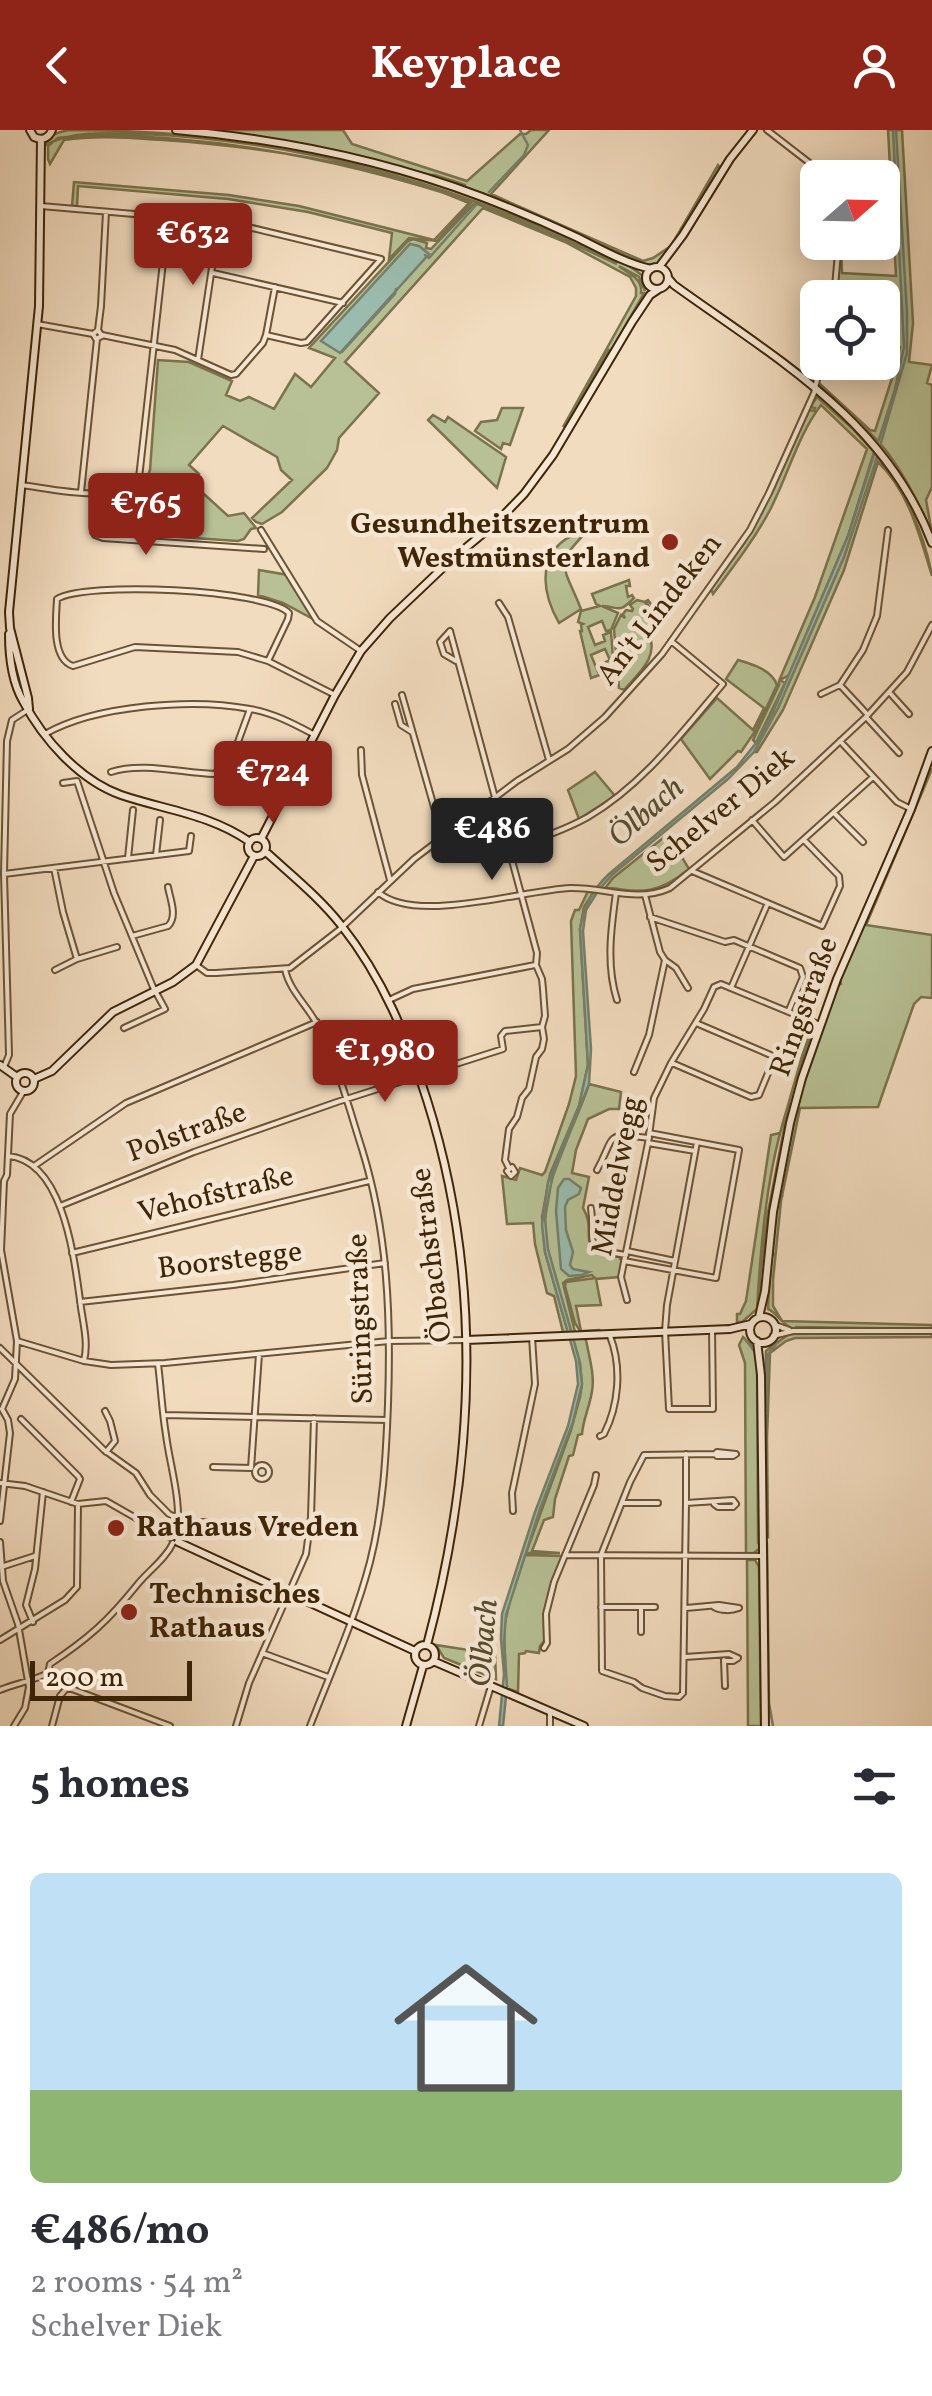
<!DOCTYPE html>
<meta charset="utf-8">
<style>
body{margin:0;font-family:Vollkorn,serif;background:#f7f7f7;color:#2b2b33;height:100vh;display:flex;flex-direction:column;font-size:38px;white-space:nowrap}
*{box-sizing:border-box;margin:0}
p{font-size:32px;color:#7c7c81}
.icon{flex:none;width:55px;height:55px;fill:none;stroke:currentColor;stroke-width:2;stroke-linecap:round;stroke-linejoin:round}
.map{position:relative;height:1596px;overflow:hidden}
.details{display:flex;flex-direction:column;background:#fff;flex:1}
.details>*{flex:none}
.needle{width:65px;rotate:70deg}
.fabs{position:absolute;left:800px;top:30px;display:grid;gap:20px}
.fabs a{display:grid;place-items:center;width:100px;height:100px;border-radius:15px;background:#fff;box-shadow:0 5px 25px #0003;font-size:50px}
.scale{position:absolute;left:30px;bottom:25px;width:162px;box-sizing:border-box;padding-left:10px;border:5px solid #3e2506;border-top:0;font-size:28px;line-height:35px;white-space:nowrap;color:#3e2506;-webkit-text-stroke:8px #f7e8d5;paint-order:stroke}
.price{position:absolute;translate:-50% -85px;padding:0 22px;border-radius:10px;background:#8f2418;color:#fff;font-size:32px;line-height:65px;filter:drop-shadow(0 2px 5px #0008)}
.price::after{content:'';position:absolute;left:50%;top:60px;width:30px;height:22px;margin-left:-15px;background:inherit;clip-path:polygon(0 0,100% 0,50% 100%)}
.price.current{background:#222;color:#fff}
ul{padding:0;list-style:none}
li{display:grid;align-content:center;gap:20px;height:530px;padding:0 30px}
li+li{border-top:2px solid #e1e1e2}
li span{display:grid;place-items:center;height:310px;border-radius:15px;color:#555}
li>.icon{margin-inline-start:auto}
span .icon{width:180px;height:180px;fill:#fffc;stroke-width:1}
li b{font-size:42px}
h2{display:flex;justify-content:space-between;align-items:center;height:120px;padding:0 30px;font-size:42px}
header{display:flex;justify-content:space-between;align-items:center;height:130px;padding:0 30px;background:#8f2418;color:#fff;font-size:45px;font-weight:700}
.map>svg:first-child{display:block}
.green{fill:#b7c195;stroke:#7a734e;stroke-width:2.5;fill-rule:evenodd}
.water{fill:#9bbcaf;stroke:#76806b;stroke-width:2.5}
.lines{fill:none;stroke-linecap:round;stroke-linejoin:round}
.stream{stroke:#76806b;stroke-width:2.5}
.street-casing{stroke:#6b5334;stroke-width:8}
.secondary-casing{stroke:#3e2506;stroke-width:10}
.street{stroke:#f7e8d5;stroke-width:4}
.secondary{stroke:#f7e8d5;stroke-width:6}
.poi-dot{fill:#8f2418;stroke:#f7e8d5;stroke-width:4}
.labels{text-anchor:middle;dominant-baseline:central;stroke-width:9;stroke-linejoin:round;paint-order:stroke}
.poi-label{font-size:30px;font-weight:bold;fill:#3e2506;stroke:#f7e8d5;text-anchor:start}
.street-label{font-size:30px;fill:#3e2506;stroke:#f7e8d5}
.water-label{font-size:32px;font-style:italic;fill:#554b30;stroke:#f7e8d5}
</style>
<header><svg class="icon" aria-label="back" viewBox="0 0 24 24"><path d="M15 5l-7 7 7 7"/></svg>Keyplace<svg class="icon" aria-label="person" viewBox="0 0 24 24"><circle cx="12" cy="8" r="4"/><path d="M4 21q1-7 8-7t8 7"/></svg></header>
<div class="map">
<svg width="932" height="1596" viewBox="0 0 932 1596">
<rect width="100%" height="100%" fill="#f2dcbf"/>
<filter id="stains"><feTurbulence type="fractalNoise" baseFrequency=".002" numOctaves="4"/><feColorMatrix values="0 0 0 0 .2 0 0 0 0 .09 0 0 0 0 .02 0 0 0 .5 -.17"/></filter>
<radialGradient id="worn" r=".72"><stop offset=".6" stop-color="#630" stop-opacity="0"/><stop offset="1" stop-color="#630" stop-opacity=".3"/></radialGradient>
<path class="green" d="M69 0C236 0 395 29 549 98 581 112 616 124 643 146L645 161 639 147 619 136C628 144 643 148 641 163H644L611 221 609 220 563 297 636 166V158L630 147 565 112 483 78 345 232 379 263 339 308 337 320 327 338 282 382 262 394 256 392 252 388 292 350 281 340 277 327 223 296 189 335 199 344 184 364 195 373 203 363 228 386 244 383 256 398 251 399 244 409 238 411 105 402 100 396 103 372 144 355 150 340 158 230 189 232 232 251 226 265 240 271 249 267 274 279 295 244 311 257 335 228 309 218 408 111 413 109 427 113 426 118 431 119 475 73 543 100 617 134C471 58 308 11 142 4 111 3 73 0 46 15 49 4 59 2 69 0ZM410 114 428 124 340 222 379 149Z
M206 0H343L352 14 467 51 520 4H526L531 0H549L491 64 643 131 653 128 671 116 718 35 720 38 661 133 650 137 541 87 465 58V55L435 45H430L321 18Z
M888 0H902L913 193 909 232 932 235 927 253 932 255V357L926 370 932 403C918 371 900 334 876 309 858 291 836 274 818 255V252L870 300 875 301 895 239 900 217 883 215 882 168 836 167 841 113 842 143 896 146Z
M94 5C224 6 349 31 472 72L437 111 409 108 389 129 392 103 308 82 228 69 78 56 77 76H72L74 52 229 65 299 76 434 110 469 73C377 34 263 17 163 10 131 8 97 5 64 10L50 34 48 29V16L58 8 66 7Z
M817 267 853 299 874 322 848 406 789 545 780 550 785 553 756 613 753 610 779 555V551L815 467 867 319 821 275C798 305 788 345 770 380 754 410 733 437 713 464L711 459 745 412 762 382 809 280 814 281 815 278 810 277Z
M502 278H523L510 315 503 313 501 319 475 301 481 292 497 290Z
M433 285 445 292 448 287 506 327 497 358 428 290Z
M877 326C905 360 924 403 932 446 920 407 909 361 878 332L844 440 783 580 757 622H754L778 578 844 427Z
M589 400C552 434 564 436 581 479L559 493C537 454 539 411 589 400Z
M259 440 288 445 315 490 283 473 258 465Z
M629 450 630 456H626L628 467 632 465 634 468C618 484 621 477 602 476L618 483 611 500 606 501 602 491 588 497 595 515 605 511 603 505 611 502 613 528H609L605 519 591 525 598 542 608 538 606 532 610 530 613 532 614 540 591 548 580 501H582L581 495 583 494 578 492 581 481 600 476 596 474 592 464Z
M637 470 645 472 652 484 646 471 648 470 661 488 656 489 653 486 648 500 639 498 648 502C660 526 640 542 624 560L619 558 614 499 621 485 625 488 623 484 626 480 632 481 633 479 630 475Z
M738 530C752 534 772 540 777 555L756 600 741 622 738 621 710 649 681 609 717 568 753 600 764 578 726 549Z
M932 639 866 795 932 805V868L921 867 914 874 878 977 800 978 781 1071 773 1150V1176L782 1191 932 1195V1199L796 1197 794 1199C781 1195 779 1184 768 1179L771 1128 774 1124 771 1122 778 1069 782 1066 779 1064 799 968 838 855 841 854 840 849 929 640Z
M595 642 615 666 579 689 568 660Z
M668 704 689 739C660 763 642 764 606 757L613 748Z
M588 761 593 763 584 777 580 799 588 935 579 976 550 1044 542 1087 545 1122 568 1202H563L554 1166 547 1163 535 1114 533 1093 507 1094 502 1046 516 1050 520 1038 542 1045 545 1042 569 974 576 946 571 791 575 780H579Z
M811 895 813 897 795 953 814 899V903C801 945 788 988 779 1031 770 1080 765 1129 760 1178V1147L768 1082 789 973C767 1038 761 1111 757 1179L742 1192H737V1184H740L746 1171 771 1005 780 1003Z
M589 954 621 962 619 979H609L588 989 576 1020 572 1043 589 1047 583 1078C599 1104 571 1118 619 1127L622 1131 619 1147 596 1149 601 1175 576 1176 581 1201 599 1200V1202L578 1203 580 1201 575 1193 565 1156 566 1152 595 1148 592 1145 567 1150 563 1153 575 1202H571C562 1168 546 1131 545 1096 544 1046 574 1000 589 954Z
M932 1203V1207L795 1208 786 1211 770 1223 767 1308 768 1407 765 1406 764 1351 767 1346 764 1344V1289L767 1287 764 1283 766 1221 789 1204Z
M607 1206 609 1208H582L586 1210C589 1226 595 1246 592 1261 590 1276 583 1289 582 1304L578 1305 573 1325 569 1326 555 1369 553 1387 544 1390 532 1421 560 1423H526L571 1300 580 1267 582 1254 580 1233 572 1208Z
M743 1207 757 1221 758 1243 760 1418 754 1423 746 1424 745 1233 739 1215Z
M525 1425 562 1426 553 1449 545 1485V1510L540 1516 539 1523 526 1521 525 1523 519 1524 518 1562 506 1558 504 1497 511 1466Z
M747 1430H755L759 1437 761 1596H748Z
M436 1515 495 1524 496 1549 444 1528Z"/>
<path class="water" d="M893 0H896L907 183V223L873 340 844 427 778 578 754 622 728 649 612 745 598 761 586 780 583 801 591 919 589 954 552 1048 545 1089 548 1119 579 1229 582 1254 573 1292 540 1379 506 1485 504 1512 507 1556 503 1596H499L504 1544 501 1509 502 1484 535 1382 568 1296 578 1254 576 1231 545 1122 542 1095 548 1052 579 976 588 935 580 799C584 776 592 760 609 744L737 637 756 613 770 589 848 406 895 259 904 217Z
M410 114 419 116 429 124 340 223 321 211Z
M564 1049H569L581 1058 579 1064 568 1070 565 1077 566 1100 573 1122 570 1135 573 1139 589 1142 582 1145 569 1146 561 1139 556 1081 558 1058Z"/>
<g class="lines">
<path class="stream" d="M489 62 524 25 528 15 520 0
M425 125 429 128 476 75
M342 222 395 164 396 159
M745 1209 754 1221 757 1233 758 1413
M766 1282 768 1224 777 1213
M766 1343V1289
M767 1413 769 1573 773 1596"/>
<defs>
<path id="street" d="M767 0 829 48
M41 76 227 92 381 129 307 212 301 213 266 205 263 213 236 244 231 245 175 220 102 205
M213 143 343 173
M834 168 839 112
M37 194 93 204
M98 200 101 176 106 82
M98 200 102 206 96 209 93 204Z
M266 205 275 157
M198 230 219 91
M21 355C54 359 114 375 139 348L168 87
M81 362 97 209
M98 365 93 402 95 405 103 408 264 419
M261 400 317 491 361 521
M499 473 508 487 549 630
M450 501 537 823 536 835 542 849 543 859 545 886 542 897 544 909 542 919 536 927 529 959 522 968 517 987 509 999 505 1030 509 1038
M450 501 440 512 444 524 456 531
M268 531 288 489 289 483C265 459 85 451 57 469 56 488 51 529 73 536L135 517 238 522 268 531 335 565
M889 562 909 584
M821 564 840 555
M402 565 442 705
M395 574 401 595 412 602
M867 584 840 555 863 520 877 486 888 400
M866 587 899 623
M45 604C96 575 193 568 250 579 274 583 294 594 315 605
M840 611 897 672 911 679
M361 620 362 645 390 750
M111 642C142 632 182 643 214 644L231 631 250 579
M63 653 77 651 114 763 153 857 165 879 124 898
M834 683 863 712
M752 690 784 727 873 647
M508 718C536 710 563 701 588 687 643 655 683 601 723 554L671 511
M156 725 160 690
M128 728 133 680
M54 738 63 782 77 829 117 817
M692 741 822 796 840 756 839 746 804 710
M4 744 189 721 191 706
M378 762C415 795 523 760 570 758 604 757 637 773 670 758L775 672 866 587 907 542 932 495
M616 763C611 798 606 836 617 870
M645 765 660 822 665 830 676 838 688 858
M650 787 725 812 734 810 800 838 803 847 789 880
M132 806 168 796C178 786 170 769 168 757
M196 835 207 843H216L290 838 339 800 414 729 517 651 568 619 605 587 662 524 750 400 769 363 814 263 821 232
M285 839C289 861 310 878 319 898 338 936 349 978 362 1019 388 1103 391 1187 388 1274 386 1327 383 1381 370 1432 355 1489 331 1542 310 1596
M55 840 77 829
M731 858 767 775
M389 870 413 859 535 835
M672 933 751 967 759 965 773 931V926L696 893
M4 937 9 925 4 744 7 611 12 590 29 579
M634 942 649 905 665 830
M697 1012 667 1175 665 1201 669 1279H713L712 1199
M648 1013 695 1021
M8 1026C63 1030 74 1127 80 1170 82 1190 89 1211 84 1231
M34 1036 126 973 317 892
M512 1037 515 1042 511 1046 507 1041Z
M597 1040C616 1006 603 1002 649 1008
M60 1076 194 1022 337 972 503 919 501 906 505 901 542 897
M591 1078C596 1113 580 1118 626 1125
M627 1121 675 1131
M72 1123 369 1051
M624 1131 716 1148 739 1020 649 1003
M627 1170 621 1147 648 1013 654 968 671 933 704 879 714 857 721 854 818 894
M80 1172 233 1155 385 1133
M775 1195 789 1200
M773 1206 793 1201H932
M17 1211 84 1231 111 1235 165 1233 389 1211 466 1210
M0 1218 104 1320 136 1343 150 1365 169 1384 177 1388
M158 1234C161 1257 162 1281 166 1305 170 1337 183 1374 176 1407
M2 1279 15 1249 17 1211 1 1120 4 1051 7 1045 10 984 23 962
M105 1281 110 1291 115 1311 106 1322
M164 1285 387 1290
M21 1289 78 1346 80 1349 71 1372
M600 1306 604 1304C619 1275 622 1237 610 1206
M715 1324 717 1326H733L736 1324 717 1322 715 1324 644 1325 630 1352 601 1425 602 1541 634 1552 642 1558 665 1566 679 1567 683 1563 686 1373 733 1370 736 1374
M255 1342a7 7 0 1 1 14 0a7 7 0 1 1-14 0Z
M213 1337 251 1338 259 1224
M0 1353 25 1356 78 1374 106 1371 171 1408
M623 1373H658
M686 1373V1324
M714 1374 718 1377H733L736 1374
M513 1381 512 1363 535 1254 532 1207
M0 1391 10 1303 8 1290 2 1279
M178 1392H209L252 1401
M0 1412 3 1451 18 1494 29 1557 25 1578 14 1596
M565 1425 762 1426
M1 1437 35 1426
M601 1477H641V1502
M641 1477H655
M686 1478 719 1475 739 1478C731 1481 721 1481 714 1477
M33 1492 26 1475 35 1439 43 1362
M0 1510 65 1470 77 1457 78 1374
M544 1518 547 1513 546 1484 554 1452 594 1355 596 1345
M262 1523 328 1547
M685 1527 729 1524 738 1528 733 1531H724
M724 1530 725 1556
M0 1560C17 1553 33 1551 48 1543L50 1534C89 1508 108 1491 137 1455 148 1441 165 1430 173 1413
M52 1596 60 1566 66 1559H72L170 1596
M236 1596 249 1553 306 1424 311 1387 314 1288
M479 1596 491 1556
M550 1596V1583"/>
<path id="secondary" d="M30 0 34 7C42 11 49 8 52 0
M176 0C280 9 384 30 482 67 513 79 544 92 574 106 599 118 624 133 651 139
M659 137 683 105 730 29 753 0
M646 148a11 11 0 1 1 22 0a11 11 0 1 1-22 0Z
M668 148 674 155C775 228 886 290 932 413
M9 504C9 525 12 552 23 571 43 609 79 650 121 665 165 680 210 684 250 712
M29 579 28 568 10 498 9 482 39 176 41 9
M248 717a9 9 0 1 1 18 0a9 9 0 1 1-18 0Z
M261 709 335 565 361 521 390 488 451 430 497 392 524 364 553 325 632 192 650 165 659 159
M265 721C291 745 319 767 341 795 383 848 407 907 427 970 484 1150 475 1335 427 1515
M0 935 17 947
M16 952a9 9 0 1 1 18 0a9 9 0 1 1-18 0Z
M34 949 52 941 113 882 173 852 196 835 254 726
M759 1187 765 1161 773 1082 790 993 802 948 837 849 911 679 932 621
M750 1200a13 13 0 1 1 26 0a13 13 0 1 1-26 0Z
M466 1210 730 1199 751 1194
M757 1211 761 1245 765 1596
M178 1412 415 1521
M415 1525a10 10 0 1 1 20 0a10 10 0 1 1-20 0Z
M433 1531 584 1596
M406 1596 423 1536"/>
</defs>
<use href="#street" class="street-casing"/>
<use href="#secondary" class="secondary-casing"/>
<use href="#street" class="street"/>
<use href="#secondary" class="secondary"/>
</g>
<g class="poi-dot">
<circle cx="670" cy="412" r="10"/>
<circle cx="116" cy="1398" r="10"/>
<circle cx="129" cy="1482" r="10"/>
</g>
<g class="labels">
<g class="poi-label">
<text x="650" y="395" text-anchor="end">Gesundheitszentrum<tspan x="650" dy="34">Westmünsterland</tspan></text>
<text x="136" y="1398">Rathaus Vreden</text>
<text x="149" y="1465">Technisches<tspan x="149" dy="34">Rathaus</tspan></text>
</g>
<g class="street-label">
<text transform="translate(660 480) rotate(-52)">An't Lindeken</text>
<text transform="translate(721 681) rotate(-39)">Schelver Diek</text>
<text transform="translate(805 877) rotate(-70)">Ringstraße</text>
<text transform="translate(187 1003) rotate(-20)">Polstraße</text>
<text transform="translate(618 1046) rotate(-79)">Middelwegg</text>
<text transform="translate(216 1065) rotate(-14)">Vehofstraße</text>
<text transform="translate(432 1125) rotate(-97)">Ölbachstraße</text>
<text transform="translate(230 1131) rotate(-7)">Boorstegge</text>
<text transform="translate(361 1189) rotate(-92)">Süringstraße</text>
</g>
<g class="water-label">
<text transform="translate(647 683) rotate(-41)">Ölbach</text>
<text transform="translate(485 1513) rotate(-85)">Ölbach</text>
</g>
</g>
<rect width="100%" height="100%" filter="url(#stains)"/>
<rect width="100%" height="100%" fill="url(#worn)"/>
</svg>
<div class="fabs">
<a><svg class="needle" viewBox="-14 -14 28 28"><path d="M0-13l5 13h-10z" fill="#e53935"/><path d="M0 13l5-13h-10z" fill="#7c7c81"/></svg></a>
<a><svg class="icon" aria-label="locate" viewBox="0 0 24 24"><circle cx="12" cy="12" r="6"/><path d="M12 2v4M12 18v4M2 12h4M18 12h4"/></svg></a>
</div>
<div class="scale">200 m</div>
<b class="price" style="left:193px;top:158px">€632</b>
<b class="price" style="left:146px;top:428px">€765</b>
<b class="price" style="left:273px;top:696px">€724</b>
<b class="price current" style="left:492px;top:753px">€486</b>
<b class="price" style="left:385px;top:975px">€1,980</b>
</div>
<section class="details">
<h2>5 homes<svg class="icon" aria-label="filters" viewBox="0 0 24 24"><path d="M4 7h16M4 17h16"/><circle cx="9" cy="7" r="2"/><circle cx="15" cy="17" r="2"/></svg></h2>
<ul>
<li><span style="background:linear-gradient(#bfe0f5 70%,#8fb573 0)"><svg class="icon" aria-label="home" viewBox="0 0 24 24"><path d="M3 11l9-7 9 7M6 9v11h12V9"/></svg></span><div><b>€486/mo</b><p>2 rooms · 54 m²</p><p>Schelver Diek</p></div></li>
</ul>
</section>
